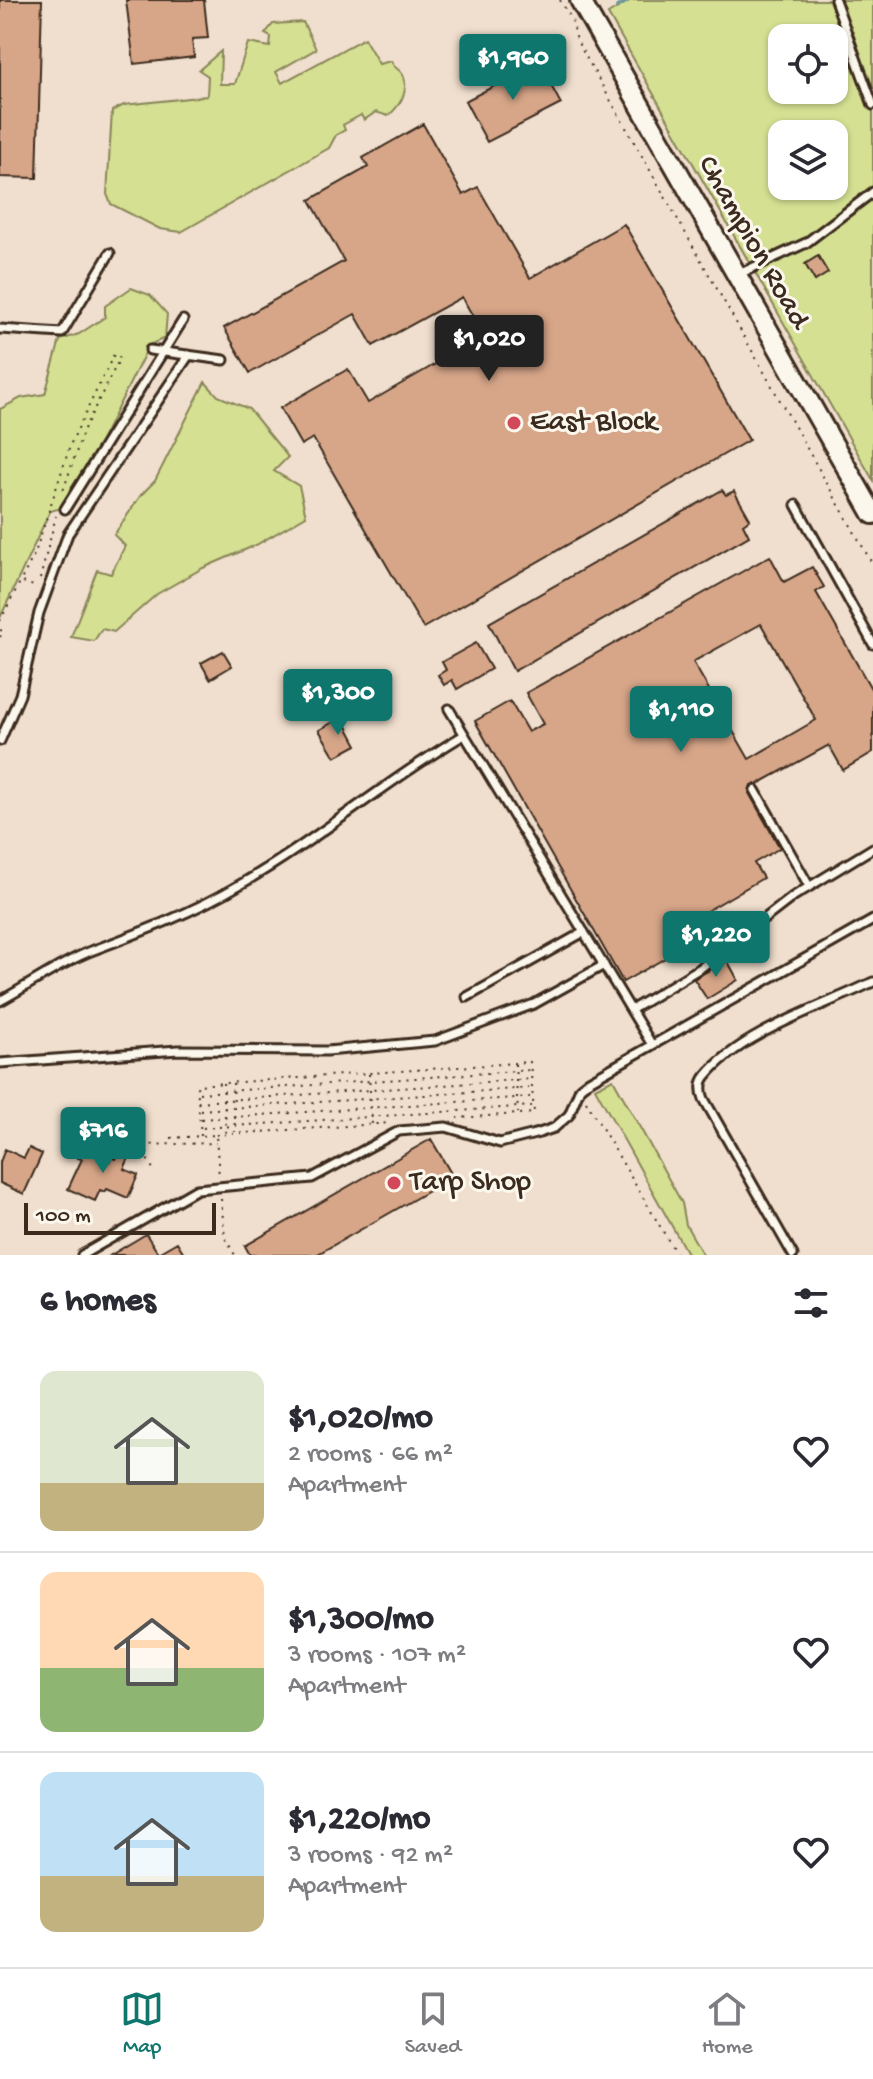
<!DOCTYPE html>
<meta charset="utf-8">
<style>
body{margin:0;font-family:"Gochi Hand",sans-serif;background:#f7f7f7;color:#2b2b33;height:100vh;display:flex;flex-direction:column;font-size:30px;white-space:nowrap}
*{box-sizing:border-box;margin:0}
p{font-size:26px;color:#7c7c81}
.icon{flex:none;width:44px;height:44px;fill:none;stroke:currentColor;stroke-width:2;stroke-linecap:round;stroke-linejoin:round}
.map{position:relative;height:1255px;overflow:hidden}
.panel{display:flex;flex-direction:column;background:#fff;flex:1}
.panel>*{flex:none}
.controls{position:absolute;left:768px;top:24px;display:grid;gap:16px}
.controls a{display:grid;place-items:center;width:80px;height:80px;border-radius:16px;background:#fff;box-shadow:0 2px 6px #0004;font-size:40px}
.scale{position:absolute;left:24px;bottom:20px;width:192px;box-sizing:border-box;padding-left:8px;border:4px solid #3b2a1e;border-top:0;font-size:22px;line-height:28px;white-space:nowrap;color:#3b2a1e;-webkit-text-stroke:6px #fbf7ec;paint-order:stroke}
.price{position:absolute;translate:-50% -68px;padding:0 18px;border-radius:8px;background:#0f766e;color:#fff;font-size:26px;line-height:52px;filter:drop-shadow(0 2px 4px #0008)}
.price::after{content:'';position:absolute;left:50%;top:48px;width:24px;height:18px;margin-left:-12px;background:inherit;clip-path:polygon(0 0,100% 0,50% 100%)}
.price.selected{background:#222;color:#fff}
ul{padding:0;list-style:none}
li{display:flex;align-items:center;gap:24px;height:200px;padding:0 40px}
li+li{border-top:2px solid #e1e1e2}
li span{display:grid;place-items:center;flex:none;width:224px;height:160px;border-radius:16px;color:#555}
li>.icon{margin-inline-start:auto}
span .icon{width:96px;height:96px;fill:#fffc;stroke-width:1}
li b{font-size:34px}
h2{display:flex;justify-content:space-between;align-items:center;height:96px;padding:0 40px;font-size:34px}
.tabs{display:flex;justify-content:space-around;align-items:center;height:112px;border-top:2px solid #e1e1e2;background:#fff;font-size:22px;color:#7c7c81}
.tabs a{display:grid;justify-items:center;gap:4px}
.tabs .selected{color:#0f766e}
.map>svg:first-child{display:block}
.green{fill:#d5e093;stroke:#888558;stroke-width:2;fill-rule:evenodd}
.lines{fill:none;stroke-linecap:round;stroke-linejoin:round}
.stream{stroke:#6f979c;stroke-width:4}
.building{fill:#d7a689;stroke:#3b2a1e;stroke-width:2;fill-rule:evenodd}
.service-casing{stroke:#3b2a1e;stroke-width:13}
.tertiary-casing{stroke:#3b2a1e;stroke-width:24}
.path{stroke:#3b2a1e;stroke-width:2;stroke-dasharray:2 6;stroke-linecap:butt}
.service{stroke:#fbf7ec;stroke-width:7}
.tertiary{stroke:#fbf7ec;stroke-width:18}
.poi-dot{fill:#d1495b;stroke:#fbf7ec;stroke-width:3}
.labels{text-anchor:middle;dominant-baseline:central;stroke-width:6;stroke-linejoin:round;paint-order:stroke}
.street-label{font-size:30px;fill:#3b2a1e;stroke:#fbf7ec}
.poi-label{font-size:30px;fill:#3b2a1e;stroke:#fbf7ec;text-anchor:start}
</style>
<div class="map">
<svg width="873" height="1255" viewBox="0 0 873 1255">
<rect width="100%" height="100%" fill="#f0dfce"/>
<filter id="ink" filterUnits="userSpaceOnUse"><feTurbulence type="fractalNoise" baseFrequency=".0125" numOctaves="2"/><feDisplacementMap in="SourceGraphic" scale="16" xChannelSelector="R" yChannelSelector="G"/><feConvolveMatrix kernelMatrix="1 2 1 2 8 2 1 2 1" color-interpolation-filters="sRGB"/></filter>
<g filter="url(#ink)">
<path class="green" d="M631 0H873V480L608 14ZM782 38H834V90H782ZM782 134H834V186H782Z
M303 22 316 49 276 72 282 83 364 38 379 64 391 61C394 69 399 68 403 75 410 91 399 107 388 116L376 112 364 120 361 115 343 125 345 130 336 135 329 148 181 232 160 229 111 204 107 194 112 111 124 105 207 96 208 76 199 70 221 51 220 84H235L248 43 270 47 271 37 265 34 273 24Z
M131 288 150 295 167 314 165 338 149 345 100 443 62 508 50 511 0 618V409L21 398 45 394 60 340 79 334 105 317V306Z
M205 382 218 396 249 409 288 457 274 471 299 486 306 516 256 545 203 568 157 594 114 632 102 629 94 641 71 637 97 570 111 574 125 546 114 535 141 495 155 481Z
M613 1079 682 1203 686 1225 703 1255H688L595 1088Z"/>
<g class="lines">
<path class="stream" d="M617 7 629 0"/>
</g>
<path class="building" d="M0 0H42L37 178 0 177Z
M126 0H204L208 38 192 39 194 57 134 64Z
M539 63 561 104 487 142 465 101Z
M423 124 463 195 478 187 530 278 624 224 749 440 423 628 313 438 301 445 280 408 348 369 368 403 484 336 462 297 373 346 355 314 250 373 224 328 344 261 310 200 368 167 363 158Z
M818 256 828 273 815 281 805 264Z
M722 490 726 495 734 491 750 519 743 524 749 536 514 671 489 623Z
M770 556 784 582 812 567 824 587 816 592 873 692V752L843 770 829 745 758 784 751 785 749 793 780 848 754 863 763 878 688 922 699 939 623 982 475 721 510 701 528 732 543 724 526 693ZM761 624 816 720 749 759 693 662Z
M476 643 491 669 457 689 452 680 444 685 438 675 446 670 442 662Z
M223 651 232 666 210 679 201 663Z
M342 717 357 745 335 757 319 730Z
M727 960 738 980 707 999 694 979Z
M431 1139 453 1177 316 1255H250L245 1246Z
M122 1144 133 1149 124 1169 138 1175 128 1198 107 1189 105 1192 100 1190 95 1201 68 1189 82 1159 78 1158 82 1148 110 1161 111 1157 116 1159Z
M29 1148 42 1154 24 1194 0 1183V1162L5 1149 24 1158Z
M146 1234 158 1253 177 1242 185 1255H111Z"/>
<g class="lines">
<defs>
<path id="service" d="M835 0 873 105
M739 274 806 243 873 192
M0 329 62 333 110 253
M150 350 224 360
M796 505 873 644
M65 509 183 320
M449 709 652 1045
M0 741 20 695 39 613 68 534 189 355
M755 790 809 886
M467 997 584 932
M0 1001C30 985 60 963 91 951 142 932 194 912 241 884 319 839 387 780 464 735
M631 1010 702 967 794 896 873 848
M0 1063 178 1050 327 1051 435 1041 534 1004 604 965
M82 1255 197 1189 312 1178 399 1131 446 1127 500 1143 539 1133 554 1128 569 1115 580 1088 589 1081 873 920
M793 1255 704 1099C701 1091 700 1083 706 1076 740 1033 824 1006 873 982"/>
<path id="tertiary" d="M580 0 873 514"/>
</defs>
<use href="#service" class="service-casing"/>
<use href="#tertiary" class="tertiary-casing"/>
<path class="path" d="M560 0 572 20 577 41 873 565
M40 579 56 516
M23 582 36 587
M0 621 35 553 71 443 114 354 120 358 84 429 62 494
M0 630 3 631 0 637
M515 1064 518 1113
M369 1074 372 1124
M223 1083 226 1133
M233 1083 235 1132
M199 1093 530 1070
M586 1101 677 1255
M198 1102 530 1079
M200 1110 529 1088
M201 1119 530 1097
M203 1128 532 1106
M216 1135 391 1123
M201 1136 197 1085 530 1062 534 1113 457 1118
M171 1138 216 1135 219 1177
M139 1146 155 1172
M99 1153 102 1144 116 1150
M114 1157 120 1142 138 1145 216 1143
M221 1199 225 1238 235 1255"/>
<use href="#service" class="service"/>
<use href="#tertiary" class="tertiary"/>
</g>
</g>
<g class="poi-dot">
<circle cx="514" cy="423" r="8"/>
<circle cx="394" cy="1183" r="8"/>
</g>
<g class="labels">
<g class="street-label">
<text transform="translate(752 243) rotate(60)">Champion Road</text>
</g>
<g class="poi-label">
<text x="530" y="423">East Block</text>
<text x="410" y="1183">Tarp Shop</text>
</g>
</g>
</svg>
<div class="controls">
<a><svg class="icon" aria-label="locate" viewBox="0 0 24 24"><circle cx="12" cy="12" r="6"/><path d="M12 2v4M12 18v4M2 12h4M18 12h4"/></svg></a>
<a><svg class="icon" aria-label="layers" viewBox="0 0 24 24"><path d="M12 4l9 5-9 5-9-5zM3 14l9 5 9-5"/></svg></a>
</div>
<div class="scale">100 m</div>
<b class="price" style="left:513px;top:102px">$1,960</b>
<b class="price selected" style="left:489px;top:383px">$1,020</b>
<b class="price" style="left:338px;top:737px">$1,300</b>
<b class="price" style="left:681px;top:754px">$1,110</b>
<b class="price" style="left:716px;top:979px">$1,220</b>
<b class="price" style="left:103px;top:1175px">$716</b>
</div>
<section class="panel">
<h2>6 homes<svg class="icon" aria-label="filters" viewBox="0 0 24 24"><path d="M4 7h16M4 17h16"/><circle cx="9" cy="7" r="2"/><circle cx="15" cy="17" r="2"/></svg></h2>
<ul>
<li><span style="background:linear-gradient(#dfe7d0 70%,#c2b280 0)"><svg class="icon" aria-label="home" viewBox="0 0 24 24"><path d="M3 11l9-7 9 7M6 9v11h12V9"/></svg></span><div><b>$1,020/mo</b><p>2 rooms · 66 m²</p><p>Apartment</p></div><svg class="icon" aria-label="heart" viewBox="0 0 24 24"><path d="M12 20l-8-8c-3-5 5-10 8-4 3-6 11-1 8 4z"/></svg></li>
<li><span style="background:linear-gradient(#ffd9b3 60%,#8fb573 0)"><svg class="icon" aria-label="home" viewBox="0 0 24 24"><path d="M3 11l9-7 9 7M6 9v11h12V9"/></svg></span><div><b>$1,300/mo</b><p>3 rooms · 107 m²</p><p>Apartment</p></div><svg class="icon" aria-label="heart" viewBox="0 0 24 24"><path d="M12 20l-8-8c-3-5 5-10 8-4 3-6 11-1 8 4z"/></svg></li>
<li><span style="background:linear-gradient(#bfe0f5 65%,#c2b280 0)"><svg class="icon" aria-label="home" viewBox="0 0 24 24"><path d="M3 11l9-7 9 7M6 9v11h12V9"/></svg></span><div><b>$1,220/mo</b><p>3 rooms · 92 m²</p><p>Apartment</p></div><svg class="icon" aria-label="heart" viewBox="0 0 24 24"><path d="M12 20l-8-8c-3-5 5-10 8-4 3-6 11-1 8 4z"/></svg></li>
</ul>
</section>
<nav class="tabs">
<a class="selected"><svg class="icon" aria-label="map" viewBox="0 0 24 24"><path d="M3 6l6-2 6 2 6-2v14l-6 2-6-2-6 2zM9 4v14M15 6v14"/></svg>Map</a>
<a><svg class="icon" aria-label="saved" viewBox="0 0 24 24"><path d="M7 4h10v16l-5-4-5 4z"/></svg>Saved</a>
<a><svg class="icon" aria-label="home" viewBox="0 0 24 24"><path d="M3 11l9-7 9 7M6 9v11h12V9"/></svg>Home</a>
</nav>
